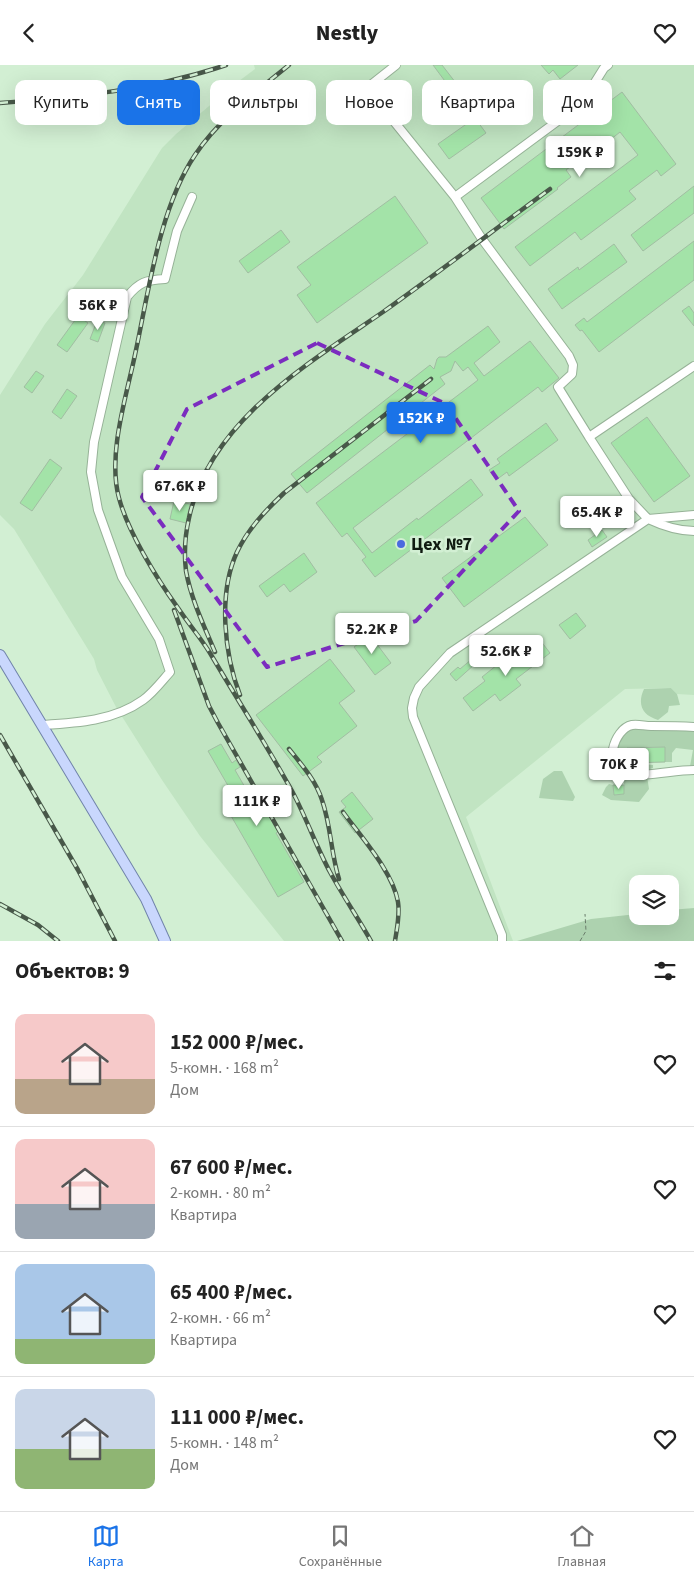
<!DOCTYPE html>
<html lang="ru">
<meta charset="utf-8">
<style>
body{margin:0;font-family:"Source Sans 3",sans-serif;background:#f2f2f2;color:#222;height:100vh;display:flex;flex-direction:column;font-size:19px;white-space:nowrap}
*{box-sizing:border-box;margin:0}
p{font-size:16px;color:#767676}
.icon{flex:none;width:28px;height:28px;fill:none;stroke:currentColor;stroke-width:2;stroke-linecap:round;stroke-linejoin:round}
.map{position:relative;height:876px;overflow:hidden}
.side{display:flex;flex-direction:column;background:#fff;flex:1}
.side>*{flex:none}
.hud{position:absolute;left:15px;top:15px;width:665px;height:45px;display:flex;gap:10px}
.tools{position:absolute;left:629px;top:810px;display:grid;gap:10px}
.tools a{display:grid;place-items:center;width:50px;height:50px;border-radius:10px;background:#fff;box-shadow:0 5px 20px #0002;font-size:25px}
.price{position:absolute;translate:-50% -42px;padding:0 11px;border-radius:5px;background:#fff;color:#222;font-size:16px;line-height:32px;filter:drop-shadow(0 1px 2px #0008)}
.price::after{content:'';position:absolute;left:50%;top:30px;width:15px;height:11px;margin-left:-8px;background:inherit;clip-path:polygon(0 0,100% 0,50% 100%)}
.price.active{background:#1a73e8;color:#fff}
ul{padding:0;list-style:none}
li{display:flex;align-items:center;gap:15px;height:125px;padding:0 15px}
li+li{border-top:1px solid #e0e0e0}
li span{display:grid;place-items:center;flex:none;width:140px;height:100px;border-radius:10px;color:#555}
li>.icon{margin-inline-start:auto}
span .icon{width:60px;height:60px;fill:#fffc;stroke-width:1}
li b{font-size:21px}
h2{display:flex;justify-content:space-between;align-items:center;height:60px;padding:0 15px;font-size:21px}
.tag{padding:0 18px;border-radius:10px;background:#fff;box-shadow:0 5px 20px #0002;font-size:18px;line-height:45px}
.tag.active{background:#1a73e8;color:#fff}
header{display:flex;justify-content:space-between;align-items:center;height:65px;padding:0 15px;background:#fff;font-size:22px;font-weight:800}
.dock{display:flex;justify-content:space-around;align-items:center;height:70px;border-top:1px solid #e0e0e0;background:#fff;font-size:14px;color:#767676}
.dock a{display:grid;justify-items:center;gap:2px}
.dock .active{color:#1a73e8}
.map>svg:first-child{display:block}
.built{fill:#c1e4c2}
.green{fill:#add2af}
.building{fill:#a3e3a8;stroke:#a1bda2}
.lines{fill:none;stroke-linecap:round;stroke-linejoin:round}
.minor-casing{stroke:#96b297;stroke-width:10}
.major-casing{stroke:#7184aa;stroke-width:12}
.path{stroke:#6a7d6b;stroke-width:1;stroke-dasharray:4 2.5;stroke-linecap:butt}
.minor{stroke:#fff;stroke-width:8}
.major{stroke:#c9d7fd;stroke-width:10}
.rail-casing{stroke:#485849;stroke-width:4.5}
.rail{stroke:#d2efd3;stroke-width:2.5;stroke-dasharray:8;stroke-linecap:butt}
.marked{fill:none;stroke:#7b2cbf;stroke-width:4;stroke-dasharray:10 6;stroke-linejoin:round}
.poi-dot{fill:#4a6bdf;stroke:#d2efd3;stroke-width:2}
.labels{text-anchor:middle;dominant-baseline:central;stroke-width:5;stroke-linejoin:round;paint-order:stroke}
.poi-label{font-size:18px;font-weight:bold;fill:#101b11;stroke:#d2efd3;text-anchor:start}
</style>
<header><svg class="icon" aria-label="back" viewBox="0 0 24 24"><path d="M15 5l-7 7 7 7"/></svg>Nestly<svg class="icon" aria-label="heart" viewBox="0 0 24 24"><path d="M12 20l-8-8c-3-5 5-10 8-4 3-6 11-1 8 4z"/></svg></header>
<div class="map">
<svg width="694" height="876" viewBox="0 0 694 876">
<rect width="100%" height="100%" fill="#d2efd3"/>
<path class="built" d="M254 0H694V630L677 629 671 623 625 624 466 752 513 876H284L200 771 162 715 116 642 97 605 94 594 14 464 0 450V330L45 259 83 210 162 83 176 69 235 19 255 4Z"/>
<path class="green" d="M671 623 677 629 680 640 669 641 668 647 658 655C642 650 637 639 644 624Z
M630 662 694 664V701H690L693 685 676 683 672 688V697H665V682L627 683V698L653 700V703L646 705 622 704 616 697C616 679 616 673 630 662Z
M554 706H562L575 732 573 736 539 733 543 714Z
M647 711 649 724 639 737 611 735 602 730 606 722 609 719 613 720 614 730 624 729V712Z
M694 843V876H517L591 854 637 849 638 851H670V845Z"/>
<path class="building" d="M433 0H442L459 22 453 27Z
M541 0H578L560 14 553 5 549 9Z
M622 27 676 99 661 111 657 105 629 126 636 134 581 175 575 167 530 201 515 182 638 90 620 67 610 75 613 79 596 91 592 85 566 105 571 112 557 123 558 124 504 164 481 133Z
M475 53 486 68 449 94 438 79Z
M694 121V148L643 186 631 170Z
M395 131 428 178 317 258 297 230 311 220 297 202Z
M281 165 290 177 248 208 239 196Z
M694 176V215L599 287 582 265 580 266 575 260 584 253 587 257Z
M614 179 627 197 562 244 548 224 578 202 579 205Z
M689 241 694 248V261L682 246Z
M78 251 88 258 67 287 57 280Z
M97 256 105 258 98 277 90 274Z
M488 261 500 277 474 298 484 311 530 276 559 313 542 327 538 322 353 463 372 488 417 453 418 455 471 414 483 430 375 512 362 495 366 492 347 468 342 472 316 438 478 315 468 302 463 306 455 296 451 306 440 312 445 319 307 428 291 409 430 300 434 304 437 294 439 292H446Z
M36 306 44 311 32 328 24 322Z
M67 324 77 331 61 354 52 347Z
M647 352 690 411 654 437 611 378Z
M546 358 558 375 509 411 507 407 496 415 489 405 500 398 497 394Z
M50 394 62 403 32 446 20 438Z
M174 436 190 439 186 458 170 454Z
M525 452 548 480 464 542 442 513Z
M602 465 607 472 592 482 588 475Z
M304 488 317 507 290 527 284 519 267 532 259 521Z
M576 548 586 561 570 574 559 560Z
M370 570 391 598 375 610 354 582Z
M540 575 550 588 516 614 521 620 500 636 495 629 473 646 463 633 485 616 482 612 502 596 506 601Z
M330 594 355 626 339 638 357 661 317 692 322 697 303 711 256 650Z
M472 594 475 599 456 616 450 609 458 602 460 604Z
M221 679 232 698 236 695 240 702 235 705 246 724 252 721 278 767 276 768 304 817 278 832 223 737 234 731 208 686Z
M665 682V697L627 698V683Z
M613 720H624V729L614 730Z
M352 727 373 754 355 768 339 747 346 742 341 736Z"/>
<g class="lines">
<defs>
<path id="minor" d="M396 0 367 23 455 132 482 174 569 291 573 300 572 309 558 322 589 372
M455 132 582 38 604 3 608 0
M694 301 589 372 629 434 648 454 694 450
M42 660C76 658 114 656 143 635 153 628 162 616 170 607L159 574 122 512 98 445 91 407 94 377 127 232C139 217 146 215 165 214L177 166 192 132
M694 662C680 661 665 661 651 661 645 661 638 659 632 660 613 664 603 704 624 708 647 713 671 705 694 705
M502 876V870L413 652 412 643 414 633 419 622 450 588 648 454C663 461 677 466 694 466"/>
<path id="major" d="M0 590 146 834 165 876"/>
</defs>
<use href="#minor" class="minor-casing"/>
<use href="#major" class="major-casing"/>
<path class="path" d="M580 876 586 866 585 849"/>
<use href="#minor" class="minor"/>
<use href="#major" class="major"/>
<defs>
<path id="rail" d="M289 0C256 27 219 54 195 90 160 142 149 224 136 285 127 330 107 389 119 433 128 467 157 514 178 543 188 558 200 572 210 588 237 634 266 679 292 726 306 752 316 781 330 807 343 831 358 853 371 876
M0 38C77 32 152 25 226 0
M174 545 209 641 218 658 342 876
M215 587C204 561 191 534 186 506 184 489 185 470 189 453 209 357 307 299 383 247 439 207 494 165 550 124
M240 630C224 589 218 528 237 487 248 464 265 446 284 428L431 314
M0 670 78 805 115 876
M289 684C302 700 316 716 322 735 331 761 331 789 339 814
M343 747C361 772 393 807 398 837 400 850 397 863 395 876
M0 839 38 860 58 876"/>
</defs>
<use href="#rail" class="rail-casing"/>
<use href="#rail" class="rail"/>
</g>
<path class="marked" d="M317 278 446 339 519 446 416 556 267 602 142 432 187 344Z"/>
<circle class="poi-dot" cx="401" cy="479" r="5"/>
<g class="labels">
<g class="poi-label">
<text x="411" y="479">Цех №7</text>
</g>
</g>
</svg>
<div class="tools">
<a><svg class="icon" aria-label="layers" viewBox="0 0 24 24"><path d="M12 4l9 5-9 5-9-5zM3 14l9 5 9-5"/></svg></a>
</div>
<b class="price" style="left:580px;top:113px">159K ₽</b>
<b class="price" style="left:98px;top:266px">56K ₽</b>
<b class="price active" style="left:421px;top:379px">152K ₽</b>
<b class="price" style="left:180px;top:447px">67.6K ₽</b>
<b class="price" style="left:597px;top:473px">65.4K ₽</b>
<b class="price" style="left:372px;top:590px">52.2K ₽</b>
<b class="price" style="left:506px;top:612px">52.6K ₽</b>
<b class="price" style="left:619px;top:725px">70K ₽</b>
<b class="price" style="left:257px;top:762px">111K ₽</b>
<div class="hud">
<a class="tag">Купить</a>
<a class="tag active">Снять</a>
<a class="tag">Фильтры</a>
<a class="tag">Новое</a>
<a class="tag">Квартира</a>
<a class="tag">Дом</a>
</div>
</div>
<section class="side">
<h2>Объектов: 9<svg class="icon" aria-label="filters" viewBox="0 0 24 24"><path d="M4 7h16M4 17h16"/><circle cx="9" cy="7" r="2"/><circle cx="15" cy="17" r="2"/></svg></h2>
<ul>
<li><span style="background:linear-gradient(#f6c9c9 65%,#b9a48a 0)"><svg class="icon" aria-label="home" viewBox="0 0 24 24"><path d="M3 11l9-7 9 7M6 9v11h12V9"/></svg></span><div><b>152 000 ₽/мес.</b><p>5-комн. · 168 m²</p><p>Дом</p></div><svg class="icon" aria-label="heart" viewBox="0 0 24 24"><path d="M12 20l-8-8c-3-5 5-10 8-4 3-6 11-1 8 4z"/></svg></li>
<li><span style="background:linear-gradient(#f6c9c9 65%,#9aa5b1 0)"><svg class="icon" aria-label="home" viewBox="0 0 24 24"><path d="M3 11l9-7 9 7M6 9v11h12V9"/></svg></span><div><b>67 600 ₽/мес.</b><p>2-комн. · 80 m²</p><p>Квартира</p></div><svg class="icon" aria-label="heart" viewBox="0 0 24 24"><path d="M12 20l-8-8c-3-5 5-10 8-4 3-6 11-1 8 4z"/></svg></li>
<li><span style="background:linear-gradient(#a9c7e8 75%,#8fb573 0)"><svg class="icon" aria-label="home" viewBox="0 0 24 24"><path d="M3 11l9-7 9 7M6 9v11h12V9"/></svg></span><div><b>65 400 ₽/мес.</b><p>2-комн. · 66 m²</p><p>Квартира</p></div><svg class="icon" aria-label="heart" viewBox="0 0 24 24"><path d="M12 20l-8-8c-3-5 5-10 8-4 3-6 11-1 8 4z"/></svg></li>
<li><span style="background:linear-gradient(#c9d6e8 60%,#8fb573 0)"><svg class="icon" aria-label="home" viewBox="0 0 24 24"><path d="M3 11l9-7 9 7M6 9v11h12V9"/></svg></span><div><b>111 000 ₽/мес.</b><p>5-комн. · 148 m²</p><p>Дом</p></div><svg class="icon" aria-label="heart" viewBox="0 0 24 24"><path d="M12 20l-8-8c-3-5 5-10 8-4 3-6 11-1 8 4z"/></svg></li>
</ul>
</section>
<nav class="dock">
<a class="active"><svg class="icon" aria-label="map" viewBox="0 0 24 24"><path d="M3 6l6-2 6 2 6-2v14l-6 2-6-2-6 2zM9 4v14M15 6v14"/></svg>Карта</a>
<a><svg class="icon" aria-label="saved" viewBox="0 0 24 24"><path d="M7 4h10v16l-5-4-5 4z"/></svg>Сохранённые</a>
<a><svg class="icon" aria-label="home" viewBox="0 0 24 24"><path d="M3 11l9-7 9 7M6 9v11h12V9"/></svg>Главная</a>
</nav>
